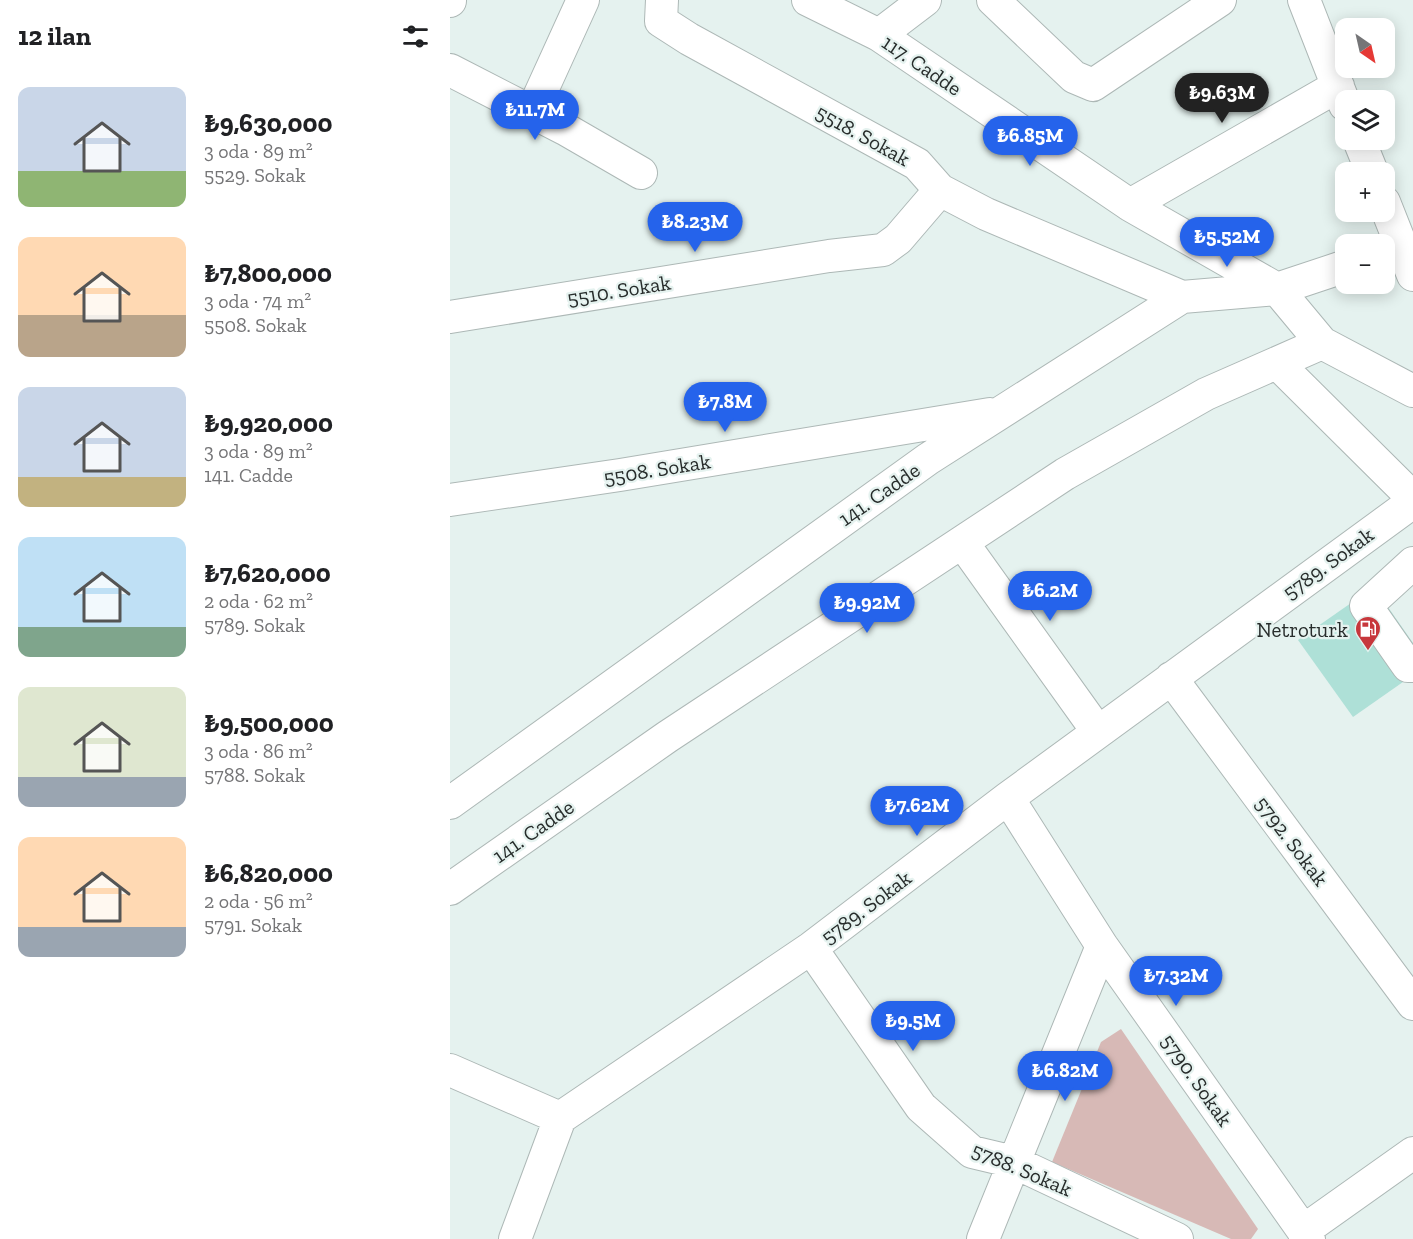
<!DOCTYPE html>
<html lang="tr">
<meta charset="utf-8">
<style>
body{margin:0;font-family:"Zilla Slab",serif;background:#f6f6f6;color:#202124;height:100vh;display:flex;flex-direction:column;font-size:22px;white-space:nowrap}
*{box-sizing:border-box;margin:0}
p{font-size:20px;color:#757577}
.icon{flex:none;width:33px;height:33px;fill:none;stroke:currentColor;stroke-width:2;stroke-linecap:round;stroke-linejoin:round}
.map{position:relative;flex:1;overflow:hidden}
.details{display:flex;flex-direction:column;background:#fff;width:450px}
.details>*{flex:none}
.needle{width:39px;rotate:146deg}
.buttons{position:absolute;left:885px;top:18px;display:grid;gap:12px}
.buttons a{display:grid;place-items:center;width:60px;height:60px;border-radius:12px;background:#fff;box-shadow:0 3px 15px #0003;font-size:30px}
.price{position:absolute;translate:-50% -51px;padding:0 14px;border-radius:21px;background:#2563eb;color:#fff;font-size:20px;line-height:39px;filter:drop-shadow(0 2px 3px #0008)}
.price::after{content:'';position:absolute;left:50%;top:36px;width:18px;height:14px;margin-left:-9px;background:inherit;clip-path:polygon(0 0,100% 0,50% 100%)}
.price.on{background:#222;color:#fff}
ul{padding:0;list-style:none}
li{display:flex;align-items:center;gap:18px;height:150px;padding:0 18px}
li span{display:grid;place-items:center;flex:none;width:168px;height:120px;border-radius:12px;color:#555}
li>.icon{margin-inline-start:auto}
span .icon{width:72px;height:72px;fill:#fffc;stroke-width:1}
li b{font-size:26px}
h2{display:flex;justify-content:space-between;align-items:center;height:72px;padding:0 18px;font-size:26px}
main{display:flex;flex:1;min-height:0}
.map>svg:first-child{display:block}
.green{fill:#d7b9b6}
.building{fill:#aee0d7}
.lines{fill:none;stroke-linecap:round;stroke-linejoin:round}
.minor-casing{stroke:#adb8b6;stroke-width:34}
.minor{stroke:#fff;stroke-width:32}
.labels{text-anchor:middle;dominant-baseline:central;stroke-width:4.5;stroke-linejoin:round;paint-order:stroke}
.street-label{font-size:21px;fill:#272c2b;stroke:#e5f2ef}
.poi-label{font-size:21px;fill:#272c2b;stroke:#e5f2ef;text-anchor:end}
</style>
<main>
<section class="details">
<h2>12 ilan<svg class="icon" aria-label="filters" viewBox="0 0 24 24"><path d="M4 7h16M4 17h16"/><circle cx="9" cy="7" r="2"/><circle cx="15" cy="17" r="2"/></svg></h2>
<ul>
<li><span style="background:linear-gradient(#c9d6e8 70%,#8fb573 0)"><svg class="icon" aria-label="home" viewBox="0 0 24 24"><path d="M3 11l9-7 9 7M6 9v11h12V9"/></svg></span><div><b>₺9,630,000</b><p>3 oda · 89 m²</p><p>5529. Sokak</p></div></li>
<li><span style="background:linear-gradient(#ffd9b3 65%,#b9a48a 0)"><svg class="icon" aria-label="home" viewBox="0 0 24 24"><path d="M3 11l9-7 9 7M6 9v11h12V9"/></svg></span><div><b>₺7,800,000</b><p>3 oda · 74 m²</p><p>5508. Sokak</p></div></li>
<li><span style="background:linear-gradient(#c9d6e8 75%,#c2b280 0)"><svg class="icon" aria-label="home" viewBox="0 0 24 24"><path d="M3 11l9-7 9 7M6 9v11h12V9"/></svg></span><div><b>₺9,920,000</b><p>3 oda · 89 m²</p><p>141. Cadde</p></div></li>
<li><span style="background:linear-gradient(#bfe0f5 75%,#7fa58c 0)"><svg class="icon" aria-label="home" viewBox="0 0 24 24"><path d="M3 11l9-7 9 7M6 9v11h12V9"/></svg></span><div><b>₺7,620,000</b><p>2 oda · 62 m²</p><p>5789. Sokak</p></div></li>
<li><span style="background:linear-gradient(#dfe7d0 75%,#9aa5b1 0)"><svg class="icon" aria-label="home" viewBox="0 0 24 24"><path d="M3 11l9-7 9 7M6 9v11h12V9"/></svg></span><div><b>₺9,500,000</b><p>3 oda · 86 m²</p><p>5788. Sokak</p></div></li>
<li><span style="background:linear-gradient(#ffd9b3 75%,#9aa5b1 0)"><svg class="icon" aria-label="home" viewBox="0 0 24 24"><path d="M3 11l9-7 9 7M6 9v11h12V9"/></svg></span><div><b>₺6,820,000</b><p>2 oda · 56 m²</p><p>5791. Sokak</p></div></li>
</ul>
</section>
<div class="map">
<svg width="963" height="1239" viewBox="0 0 963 1239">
<rect width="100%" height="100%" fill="#e5f2ef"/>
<path class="green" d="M671 1029 808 1229 801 1239H781L602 1162 651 1042Z"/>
<path class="building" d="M924 587 963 643V675L903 717 848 640Z"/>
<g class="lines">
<defs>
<path id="minor" d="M212 0 211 21 239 39 467 164 490 190 536 214 732 297
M358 0 429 35 680 205 827 289 872 343 963 391
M543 0 624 77 643 85 770 0
M854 0 895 105
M0 1V0
M429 35 475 0
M0 70 115 129 191 173
M82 112 133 0
M909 140 922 172
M934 202 963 275
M680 205 888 86
M0 317 379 256 433 250 448 239 490 190
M827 363 963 498
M0 500 170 475 540 414
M512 542 648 732
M963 563 916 606 958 666H963
M721 678 963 1004
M558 798 652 946 859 1239
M0 803 478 459 732 297 827 289 896 266
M0 889 217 737 615 474 756 394 872 343
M361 948 471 1107 522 1152 564 1162 727 1239
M0 1070 110 1118
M853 1231 963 1153
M65 1239 110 1118 361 948 558 798 963 502
M533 1239 652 946"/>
</defs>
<use href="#minor" class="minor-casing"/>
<use href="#minor" class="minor"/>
</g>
<defs>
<symbol id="fuel-pin" viewBox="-11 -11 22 30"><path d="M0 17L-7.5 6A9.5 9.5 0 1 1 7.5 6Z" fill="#c7373c" stroke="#e5f2ef"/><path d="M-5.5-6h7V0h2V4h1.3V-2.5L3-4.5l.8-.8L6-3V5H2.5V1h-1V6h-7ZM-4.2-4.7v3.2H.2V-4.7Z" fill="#fff"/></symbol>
</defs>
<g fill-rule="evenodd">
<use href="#fuel-pin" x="903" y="614" width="30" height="40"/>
</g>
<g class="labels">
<g class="street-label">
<text transform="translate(472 65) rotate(34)">117. Cadde</text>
<text transform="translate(413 135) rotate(29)">5518. Sokak</text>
<text transform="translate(169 290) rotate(-9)">5510. Sokak</text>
<text transform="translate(207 469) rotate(-9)">5508. Sokak</text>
<text transform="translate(429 494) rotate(-35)">141. Cadde</text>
<text transform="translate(878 563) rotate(-36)">5789. Sokak</text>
<text transform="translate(83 831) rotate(-35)">141. Cadde</text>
<text transform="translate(842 841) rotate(53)">5792. Sokak</text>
<text transform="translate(416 907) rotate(-37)">5789. Sokak</text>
<text transform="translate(747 1080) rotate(55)">5790. Sokak</text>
<text transform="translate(572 1169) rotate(23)">5788. Sokak</text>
</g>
<g class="poi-label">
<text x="898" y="629">Netroturk</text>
</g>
</g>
</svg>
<div class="buttons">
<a><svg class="needle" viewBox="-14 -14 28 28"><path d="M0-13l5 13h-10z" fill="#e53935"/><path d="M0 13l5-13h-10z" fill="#757577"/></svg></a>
<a><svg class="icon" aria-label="layers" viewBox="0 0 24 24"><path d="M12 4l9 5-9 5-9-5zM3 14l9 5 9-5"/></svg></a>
<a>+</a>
<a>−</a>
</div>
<b class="price on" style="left:772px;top:124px">₺9.63M</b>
<b class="price" style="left:85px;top:141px">₺11.7M</b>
<b class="price" style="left:580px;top:167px">₺6.85M</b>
<b class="price" style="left:245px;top:253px">₺8.23M</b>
<b class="price" style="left:777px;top:268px">₺5.52M</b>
<b class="price" style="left:275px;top:433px">₺7.8M</b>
<b class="price" style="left:600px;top:622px">₺6.2M</b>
<b class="price" style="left:417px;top:634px">₺9.92M</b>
<b class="price" style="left:467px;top:837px">₺7.62M</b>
<b class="price" style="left:726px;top:1007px">₺7.32M</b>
<b class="price" style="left:463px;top:1052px">₺9.5M</b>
<b class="price" style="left:615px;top:1102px">₺6.82M</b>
</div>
</main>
